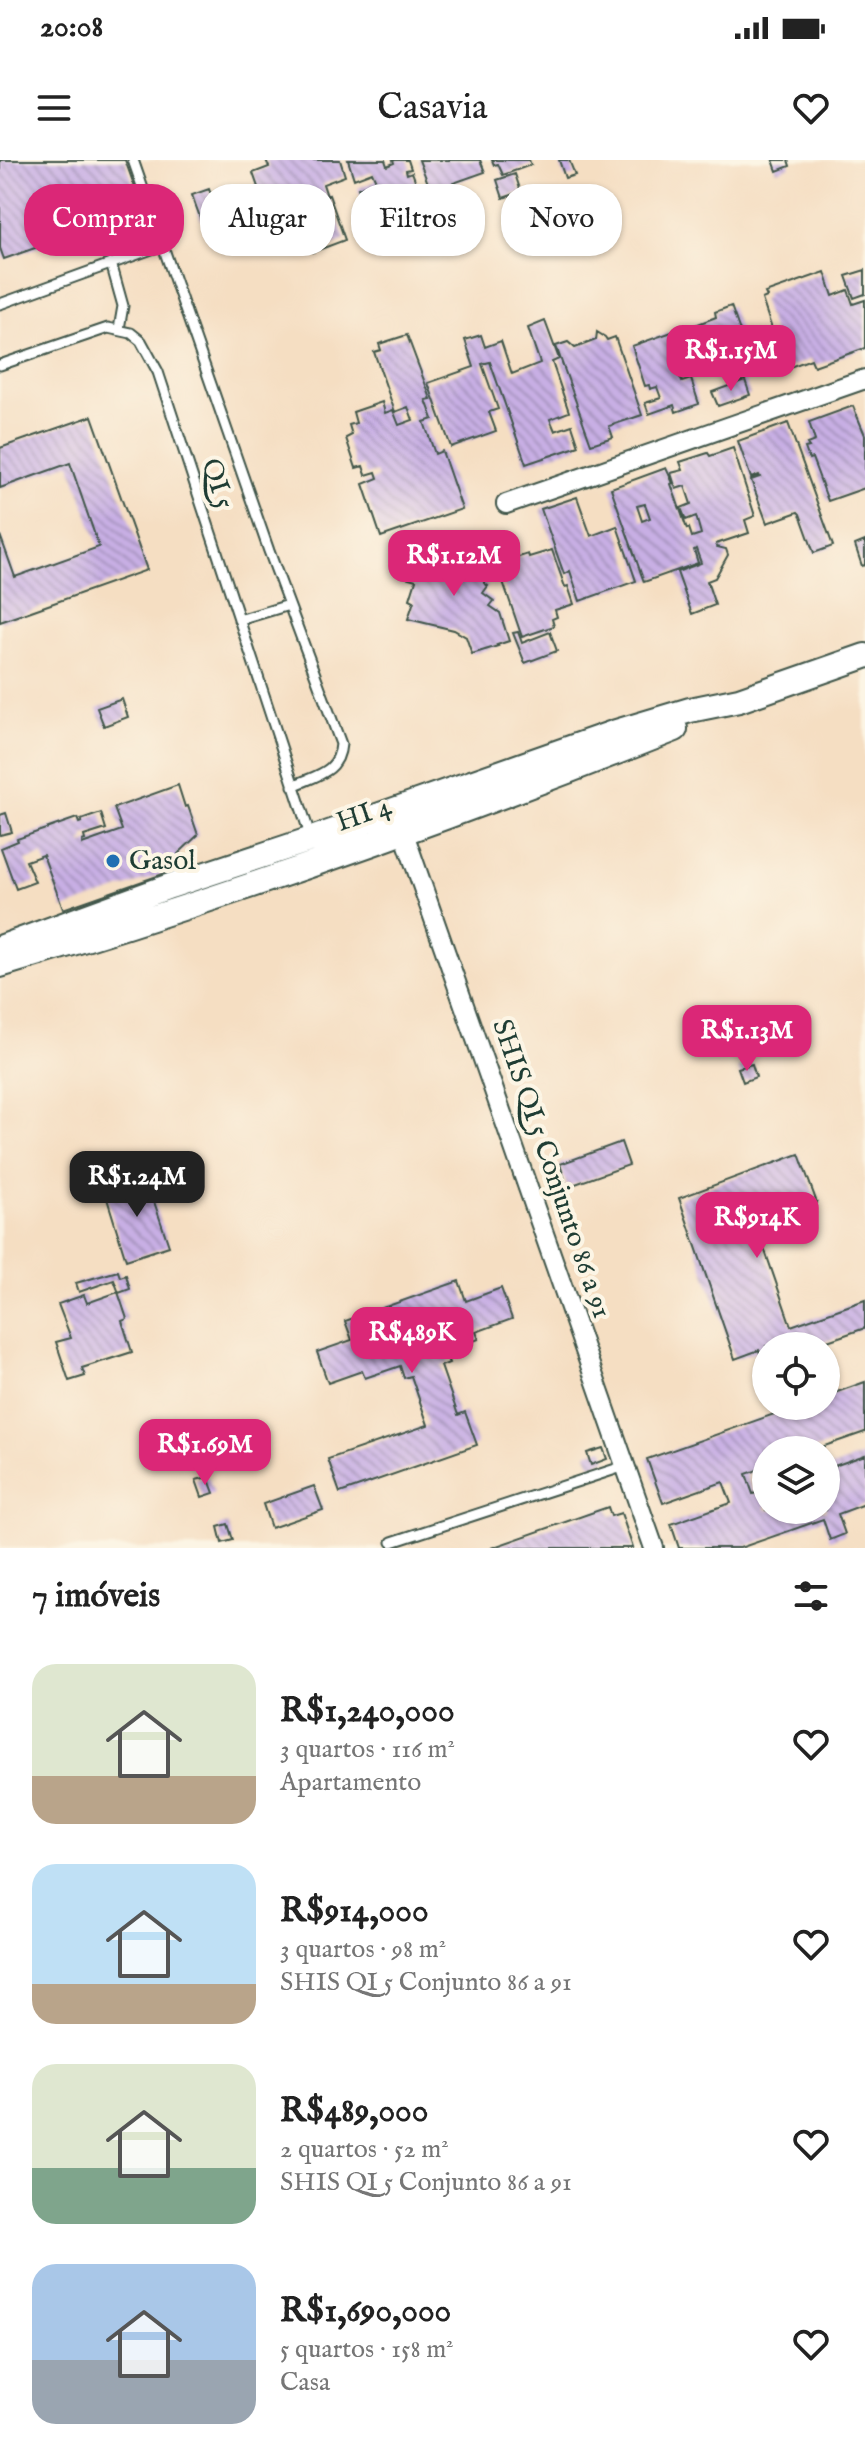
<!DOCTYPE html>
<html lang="pt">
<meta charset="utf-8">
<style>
body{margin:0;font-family:"IM FELL English",serif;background:#f6f6f6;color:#222;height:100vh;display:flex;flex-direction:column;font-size:30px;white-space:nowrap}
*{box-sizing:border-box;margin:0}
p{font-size:26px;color:#767676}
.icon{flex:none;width:44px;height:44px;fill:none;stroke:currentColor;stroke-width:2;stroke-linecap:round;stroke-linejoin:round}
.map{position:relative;height:1388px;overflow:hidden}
.details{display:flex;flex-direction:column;background:#fff;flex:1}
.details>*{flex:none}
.hud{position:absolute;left:24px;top:24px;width:818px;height:72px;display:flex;gap:16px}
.tools{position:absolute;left:752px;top:1172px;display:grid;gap:16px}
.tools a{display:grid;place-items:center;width:88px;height:88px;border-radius:50%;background:#fff;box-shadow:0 2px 6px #0004;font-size:40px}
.price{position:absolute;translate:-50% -68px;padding:0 18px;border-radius:16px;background:#db2777;color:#fff;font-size:26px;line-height:52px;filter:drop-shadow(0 2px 4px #0008)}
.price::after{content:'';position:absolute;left:50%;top:48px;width:24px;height:18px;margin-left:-12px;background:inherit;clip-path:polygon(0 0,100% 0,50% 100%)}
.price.selected{background:#222;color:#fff}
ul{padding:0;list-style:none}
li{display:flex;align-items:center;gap:24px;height:200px;padding:0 32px}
li span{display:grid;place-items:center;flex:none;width:224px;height:160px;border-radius:24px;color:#555}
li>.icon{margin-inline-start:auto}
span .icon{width:96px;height:96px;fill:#fffc;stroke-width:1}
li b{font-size:34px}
h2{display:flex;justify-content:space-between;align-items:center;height:96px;padding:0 32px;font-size:34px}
.chip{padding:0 28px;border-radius:32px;background:#fff;box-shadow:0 2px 6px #0004;font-size:28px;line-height:72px}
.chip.selected{background:#db2777;color:#fff}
.status{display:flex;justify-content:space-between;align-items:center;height:56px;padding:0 40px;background:#fff;direction:ltr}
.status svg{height:22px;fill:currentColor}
header{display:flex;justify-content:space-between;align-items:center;height:104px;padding:0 32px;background:#fff;font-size:36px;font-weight:600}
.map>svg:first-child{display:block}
.building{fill:url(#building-back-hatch);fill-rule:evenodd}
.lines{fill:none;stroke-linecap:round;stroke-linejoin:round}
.lane-casing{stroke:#3f5549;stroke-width:13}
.street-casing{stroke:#3f5549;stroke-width:22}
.secondary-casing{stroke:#3f5549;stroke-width:28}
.lane{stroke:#fff;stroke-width:9}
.street{stroke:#fff;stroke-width:18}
.secondary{stroke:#fff;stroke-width:24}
.poi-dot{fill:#1f6fb2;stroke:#fcf5e5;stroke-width:3}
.labels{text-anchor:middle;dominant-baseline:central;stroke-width:8;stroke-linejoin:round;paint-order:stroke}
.street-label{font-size:28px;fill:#1f3d34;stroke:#fcf5e5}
.poi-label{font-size:28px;fill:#1f3d34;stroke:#fcf5e5;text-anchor:start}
</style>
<div class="status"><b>20:08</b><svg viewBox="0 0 49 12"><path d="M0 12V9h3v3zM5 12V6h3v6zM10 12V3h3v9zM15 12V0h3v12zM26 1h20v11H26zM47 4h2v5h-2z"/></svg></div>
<header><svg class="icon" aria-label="menu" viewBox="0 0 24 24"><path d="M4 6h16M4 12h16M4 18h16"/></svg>Casavia<svg class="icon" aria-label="heart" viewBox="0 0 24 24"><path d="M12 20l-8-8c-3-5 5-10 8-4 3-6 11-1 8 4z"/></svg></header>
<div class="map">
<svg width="865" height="1388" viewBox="0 0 865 1388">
<defs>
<pattern id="building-back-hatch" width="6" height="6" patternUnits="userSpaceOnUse" patternTransform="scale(2)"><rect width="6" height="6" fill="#c8afe4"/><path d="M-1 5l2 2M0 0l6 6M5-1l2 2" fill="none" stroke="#a290ba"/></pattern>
</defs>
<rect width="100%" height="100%" fill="#fcf5e5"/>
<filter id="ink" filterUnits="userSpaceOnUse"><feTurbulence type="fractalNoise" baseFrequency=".0125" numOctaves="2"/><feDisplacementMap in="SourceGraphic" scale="16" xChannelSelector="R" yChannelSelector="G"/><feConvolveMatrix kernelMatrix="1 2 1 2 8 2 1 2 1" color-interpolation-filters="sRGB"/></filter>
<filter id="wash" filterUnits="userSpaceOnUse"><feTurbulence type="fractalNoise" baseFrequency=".006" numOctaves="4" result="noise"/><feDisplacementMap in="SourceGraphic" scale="32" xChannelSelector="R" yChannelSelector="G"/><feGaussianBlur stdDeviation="1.8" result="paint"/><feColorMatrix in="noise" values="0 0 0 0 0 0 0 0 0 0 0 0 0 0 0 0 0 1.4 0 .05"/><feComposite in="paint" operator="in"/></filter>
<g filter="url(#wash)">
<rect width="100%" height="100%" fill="#f5dec2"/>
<g id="blocks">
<path class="building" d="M0 0H125L143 50 4 99 0 88Z
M266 0H340L345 16 323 24 327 36 329 35 345 80 313 92 297 45 249 62 240 36 259 30 253 13 269 7Z
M348 0H385L387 6 394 3 393 0H408L411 9 406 10 407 14 412 12 423 41 370 59 358 28 376 21 372 12 354 19Z
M419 0H480L485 12 431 31Z
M492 0H529L531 5 503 15 498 4 494 5Z
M559 0H569L575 15 565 18Z
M773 0H788L790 6 777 11Z
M515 14 521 32 503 38 497 20Z
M209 29 218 54 201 60 192 35Z
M443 37 448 54 439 57 433 41Z
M431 47 440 72 415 81 406 55Z
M865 110V134L854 138 846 116Z
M825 112 833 136 848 130 853 144 865 140V188L814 206 811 199 790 207 789 204 776 208 765 178 774 175 762 139 767 137 765 133Z
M731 146 746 188 731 193 733 198 725 200 728 207 715 212 712 199 702 203 690 167 716 157 715 152Z
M545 161 559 199 552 202 569 252 550 259 555 271 572 265 579 286 526 304 490 202 482 204 498 249 489 252 496 271 451 287 428 223 474 207 465 180 481 175 485 187 501 181 512 214 540 203 528 168Z
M683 168 697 210 679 215 682 222 691 219 699 244 676 252 674 245 649 254 645 243 661 238 657 227 650 229 649 225 645 226 632 186Z
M597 172 605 177 607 180 615 177 642 255 609 266 613 277 591 284 556 186 568 182 575 188 596 180Z
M407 175 431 239 426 240 433 259 424 262 435 294 442 291 462 349 381 377 363 324 378 318 376 312 366 315 363 306 356 308 346 278 352 275 349 265 356 263 353 252 382 242 385 253 393 250 399 265 413 260 408 247 395 252 374 192 381 190 379 184Z
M745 220 750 235 718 246 712 232Z
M853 246 865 275V328L828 341 812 298 809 299 805 288 809 287 807 284 815 281 809 262Z
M92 256 147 410 0 462V375L15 417 99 387 70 303 0 328V288Z
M788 263 833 386 814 393 800 354 798 352 767 363 751 320 760 317 759 315 751 318 738 281Z
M733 288 755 356 745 360 749 373 716 384 717 387 726 389 728 395 715 418 707 421 715 445 692 454 677 412 701 403 696 389 694 390 698 403 644 422 611 328 666 308 673 323 671 324 687 369 689 368 692 377 701 374 696 356 686 360 681 348 691 344 685 326 676 329 671 313 683 310 680 302 708 293 710 296ZM645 344 650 358 642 361 637 346Z
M577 337 591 376 617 366 636 421 580 441 570 411 564 414 541 349Z
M865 381V405L862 406 855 385Z
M412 385 439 392 438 396H441L442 392 475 401 474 407 485 416 484 423 488 426 483 433 494 441 490 446 500 453 509 481 497 485 498 486 472 494 466 477 454 470 408 459 414 441 410 439 416 420 402 416Z
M552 390 565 427 568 426 574 444 555 450 557 457 552 459 554 466 522 477 497 404 528 394 529 397Z
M518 472 522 483 550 472 557 491 525 503 513 473Z
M122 539 128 557 104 566 97 548Z
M178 625 185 647 188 646 198 675 178 694 183 707 63 749 43 695 26 701 35 722 16 729 1 688 18 681 17 679 77 658 79 663 82 662 81 660 101 653 106 669 84 676 85 680 82 681V684L122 670 114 648Z
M6 653 12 672 0 675V655Z
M752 904 756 917 743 922 738 908Z
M621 982 629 1005 567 1027 560 1004Z
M799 994 817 1043 768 1060 764 1049 752 1053 791 1166 865 1140V1168L813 1186H766V1203L764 1204 759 1190 735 1199 679 1038Z
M146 1018 169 1086 126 1100 105 1032Z
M118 1111 120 1117 126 1115 130 1129 119 1133 114 1120 79 1132 76 1123Z
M459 1121 466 1141 501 1128 512 1159 476 1172 479 1179 444 1191 449 1203 441 1206 458 1255 465 1252 477 1285 340 1333 328 1299 428 1265 411 1216 404 1218 400 1206 365 1218 362 1211 328 1223 317 1192 352 1180 345 1161Z
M118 1132 127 1159 122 1161 132 1192 82 1208 85 1216 69 1221 56 1182 71 1178 58 1144 84 1135 87 1143Z
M865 1222V1272L813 1290H766V1307L746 1314 753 1334 766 1330V1350H826V1309L865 1295V1344L838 1354 845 1374 830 1380 823 1359 740 1388H679L671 1364 731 1343 723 1322 663 1343 647 1299 797 1246H826V1236Z
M603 1288 607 1299 591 1305 587 1293Z
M208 1317 214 1333 202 1337 196 1320Z
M314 1326 323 1350 271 1368 263 1344Z
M608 1347 611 1356 621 1353 633 1388H491Z
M228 1364 233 1380 222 1383 218 1367Z"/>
</g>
</g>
<g filter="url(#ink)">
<use href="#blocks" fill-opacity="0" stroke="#3f5549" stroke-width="2"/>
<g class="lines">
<defs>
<path id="lane" d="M133 0 269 391 341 584C339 613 316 615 293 626
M111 103 123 146 119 169
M0 144 163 85
M0 205 108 168 131 173 141 181 158 212 311 678
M239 460 289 445
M392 1382 625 1306"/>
<path id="street" d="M506 344 865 219
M400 662 654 1388"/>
<path id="secondary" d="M0 788 170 726 312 679 613 573 690 550 739 540 865 496
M0 805C229 737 454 657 675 569"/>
</defs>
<use href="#lane" class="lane-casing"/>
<use href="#street" class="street-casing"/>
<use href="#secondary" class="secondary-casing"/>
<use href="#lane" class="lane"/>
<use href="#street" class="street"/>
<use href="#secondary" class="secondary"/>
</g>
</g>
<circle class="poi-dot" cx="113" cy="701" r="8"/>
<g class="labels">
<g class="street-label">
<text transform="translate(217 324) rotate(72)">QI 5</text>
<text transform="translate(364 655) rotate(-19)">HI 4</text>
<text transform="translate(551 1009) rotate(71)">SHIS QI 5 Conjunto 86 a 91</text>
</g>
<g class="poi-label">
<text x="129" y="701">Gasol</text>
</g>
</g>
</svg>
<div class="tools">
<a><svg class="icon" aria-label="locate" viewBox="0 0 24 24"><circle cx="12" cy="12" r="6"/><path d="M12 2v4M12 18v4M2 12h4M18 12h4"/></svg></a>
<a><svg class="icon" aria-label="layers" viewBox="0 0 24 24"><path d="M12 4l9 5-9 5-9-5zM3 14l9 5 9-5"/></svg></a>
</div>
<b class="price" style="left:731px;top:233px">R$1.15M</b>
<b class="price" style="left:454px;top:438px">R$1.12M</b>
<b class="price" style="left:747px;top:913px">R$1.13M</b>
<b class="price selected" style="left:137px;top:1059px">R$1.24M</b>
<b class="price" style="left:757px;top:1100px">R$914K</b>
<b class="price" style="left:412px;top:1215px">R$489K</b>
<b class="price" style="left:205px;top:1327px">R$1.69M</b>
<div class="hud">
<a class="chip selected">Comprar</a>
<a class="chip">Alugar</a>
<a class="chip">Filtros</a>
<a class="chip">Novo</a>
</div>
</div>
<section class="details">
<h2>7 imóveis<svg class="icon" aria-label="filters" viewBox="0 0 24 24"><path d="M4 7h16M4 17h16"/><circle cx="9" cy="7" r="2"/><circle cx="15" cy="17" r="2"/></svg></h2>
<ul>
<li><span style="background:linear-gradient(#dfe7d0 70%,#b9a48a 0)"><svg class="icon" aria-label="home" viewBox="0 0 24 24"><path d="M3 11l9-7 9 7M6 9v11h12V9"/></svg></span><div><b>R$1,240,000</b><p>3 quartos · 116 m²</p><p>Apartamento</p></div><svg class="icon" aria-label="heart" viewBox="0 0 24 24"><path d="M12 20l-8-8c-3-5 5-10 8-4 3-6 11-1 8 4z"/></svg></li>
<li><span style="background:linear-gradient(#bfe0f5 75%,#b9a48a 0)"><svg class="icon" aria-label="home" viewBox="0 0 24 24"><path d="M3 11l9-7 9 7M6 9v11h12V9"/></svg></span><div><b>R$914,000</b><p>3 quartos · 98 m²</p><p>SHIS QI 5 Conjunto 86 a 91</p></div><svg class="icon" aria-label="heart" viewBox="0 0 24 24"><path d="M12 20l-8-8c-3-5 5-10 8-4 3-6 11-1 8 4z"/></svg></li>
<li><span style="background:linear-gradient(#dfe7d0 65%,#7fa58c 0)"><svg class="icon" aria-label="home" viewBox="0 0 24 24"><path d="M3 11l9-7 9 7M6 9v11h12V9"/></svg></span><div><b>R$489,000</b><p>2 quartos · 52 m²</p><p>SHIS QI 5 Conjunto 86 a 91</p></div><svg class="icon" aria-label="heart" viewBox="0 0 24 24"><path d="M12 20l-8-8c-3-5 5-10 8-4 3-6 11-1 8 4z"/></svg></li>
<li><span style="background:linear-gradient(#a9c7e8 60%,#9aa5b1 0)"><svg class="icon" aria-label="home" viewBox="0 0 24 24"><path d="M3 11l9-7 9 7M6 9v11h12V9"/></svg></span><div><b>R$1,690,000</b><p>5 quartos · 158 m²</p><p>Casa</p></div><svg class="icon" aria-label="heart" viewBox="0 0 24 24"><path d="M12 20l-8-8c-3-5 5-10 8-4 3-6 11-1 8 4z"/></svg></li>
</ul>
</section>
